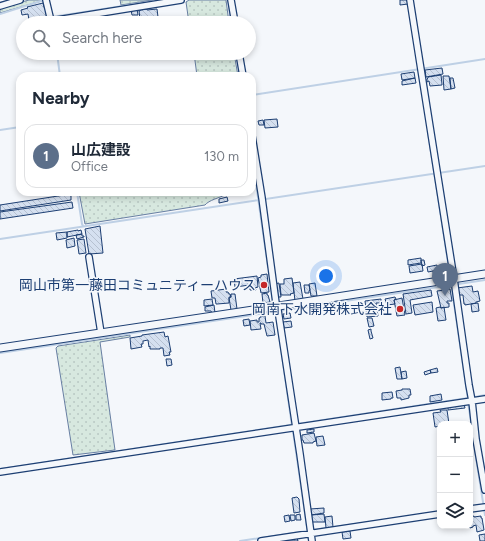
<!DOCTYPE html>
<html lang="en">
<head>
<meta charset="utf-8">
<style>
	body { margin:0; font-family:Figtree,"Noto Sans JP",sans-serif; background:#f6f6f7; color:#1f2937 }
	.controls { position:absolute; right:12px; bottom:12px; display:grid; overflow:hidden; border-radius:8px; box-shadow:0 2px 6px #0003 }
	.controls button { width:36px; height:36px; display:grid; place-items:center; padding:0; border:0; border-bottom:1px solid #e0e1e3; background:#fff; color:#1f2937; font:20px sans-serif }
	.you { position:absolute; left:326px; top:276px; width:14px; height:14px; margin:-10px; border:3px solid #fff; border-radius:50%; background:#1a73e8; box-shadow:0 0 0 6px #1a73e833 }
	.badge { display:grid; place-items:center; width:26px; height:26px; border-radius:50%; background:#7c3aed; color:#fff; font-size:13px; font-weight:700 }
	.pin { position:absolute; translate:-50% -33px; filter:drop-shadow(0 1px 2px #0008) }
	.pin::after { content:''; position:absolute; top:21px; width:14px; height:12px; background:inherit; clip-path:polygon(0 0,100% 0,50% 100%) }
	.list { margin:0; padding:0; list-style:none }
	h2 { display:flex; justify-content:space-between; align-items:center; height:52px; margin:0; padding:0 16px; font-size:17px }
	h2 small { font-size:13px; font-weight:400; color:#747a83 }
	.list li { display:grid; grid-template-columns:26px 1fr auto; gap:12px; align-items:center; box-sizing:border-box; height:64px; margin:0 8px 8px; padding:0 8px; border:1px solid #e0e1e3; border-radius:12px }
	.list b { display:block; font-size:15px; white-space:nowrap }
	.list p { margin:0; font-size:13px; white-space:nowrap; color:#747a83 }
	.list em { font-size:13px; font-style:normal; color:#747a83 }
	.icon { flex:none; width:22px; height:22px; fill:none; stroke:currentColor; stroke-width:2; stroke-linecap:round; stroke-linejoin:round }
	.map { position:relative; flex:none; width:485px; height:541px; overflow:hidden }
	.search { position:absolute; background:#fff; box-shadow:0 2px 6px #0003; left:16px; top:16px; width:240px; height:44px; display:flex; align-items:center; gap:10px; box-sizing:border-box; padding:0 14px; border-radius:22px; color:#747a83; font-size:15px }
	.panel { position:absolute; background:#fff; box-shadow:0 2px 6px #0003; left:16px; top:72px; width:240px; height:124px; border-radius:12px }
	.map>svg:first-child { display:block }
	.grass { fill:url(#grass-dots); stroke:#687fa3 }
	.lines { fill:none; stroke-linecap:round; stroke-linejoin:round }
	.stream { stroke:#bed0e5; stroke-width:2 }
	.building { fill:url(#building-back-hatch); stroke:#1d3f73 }
	.minor-casing { stroke:#1d3f73; stroke-width:8 }
	.tertiary-casing { stroke:#1d3f73; stroke-width:9 }
	.minor { stroke:#f4f7fb; stroke-width:5.5 }
	.tertiary { stroke:#f4f7fb; stroke-width:7 }
	.poi-dot { fill:#c62828; stroke:#f4f7fb; stroke-width:1.5 }
	.labels { text-anchor:middle; stroke-width:3; stroke-linejoin:round; paint-order:stroke }
	.poi-label { font-size:14px; fill:#1d3f73; stroke:#f4f7fb; text-anchor:end }
</style>
</head>
<body>
<div class="map">
<svg width="485" height="541" viewBox="0 0 485 541">
	<defs>
		<pattern id="grass-dots" width="8" height="8" patternUnits="userSpaceOnUse"><rect width="8" height="8" fill="#d7e8df"/><path d="M2 2h.1M6 6h.1" fill="none" stroke="#b8c8c3" stroke-width="1.8" stroke-linecap="round"/></pattern>
		<pattern id="building-back-hatch" width="6" height="6" patternUnits="userSpaceOnUse"><rect width="6" height="6" fill="#d5e0f0"/><path d="M-1 5l2 2M0 0l6 6M5-1l2 2" fill="none" stroke="#b6c1d1"/></pattern>
	</defs>
	<rect width="100%" height="100%" fill="#f4f7fb"/>
	<path class="grass" d="M29 0H45L0 13V8Z
		M120 0H153L121 5Z
		M189 0H226L229 23H189L186 2Z
		M194 53H234L238 76H197Z
		M79 192H226L225 195C219 198 209 200 205 205L85 224Z
		M130 335V337L100 342 115 450 73 455 56 348 58 346Z"/>
	<g class="lines">
		<path class="stream" d="M228 0 231 23
			M0 14 44 0
			M52 16V17L155 1
			M57 53 60 76
			M236 53 240 76
			M252 95 485 59
			M0 130 20 127
			M428 132 450 275
			M252 156 268 267
			M77 192 82 224 83 226
			M0 239 485 166
			M451 283 468 399
			M276 313 292 426
			M0 353 485 280
			M475 397 485 395
			M468 403 473 433
			M293 431 309 541
			M475 451 485 515
			M0 469 468 398
			M312 530 377 521
			M240 541 307 531"/>
	</g>
	<path class="building" d="M400 0H407L408 4 400 5Z
		M43 3 44 7H45L48 23H42L41 18 29 20 28 14 22 15 21 10 28 8 27 7Z
		M137 9 138 15H132L131 10Z
		M147 9V10L157 9 158 17 140 19 139 11H140V10Z
		M442 68 443 74 426 77 425 70Z
		M414 72 415 78 402 80 401 74Z
		M441 75 442 84V85L430 86 429 81 427 82V79L428 78V77Z
		M443 76H449L451 89 444 90Z
		M415 78 416 83 402 85V81Z
		M450 78H453L455 88 451 89Z
		M277 119 278 127 265 128 264 120Z
		M263 120 264 125H259L258 121Z
		M252 178H254L255 186 252 187Z
		M71 194V200L0 211V205Z
		M227 197 228 201 219 203V199Z
		M72 202 73 208 0 219V212Z
		M100 226 103 253 89 254 85 229Z
		M78 230V231L81 230 82 234 67 237V232Z
		M67 232V238L57 240 56 233Z
		M82 234V236H84V237L77 239 76 235Z
		M74 238 75 246 67 248 66 240Z
		M84 239 86 253 79 254 77 240Z
		M421 258V263L408 265V260Z
		M421 260H424L425 265 422 266Z
		M422 264 423 271 410 273 409 266Z
		M437 265 438 270 428 272 427 267Z
		M447 265 448 276 440 277 438 267Z
		M438 270 439 276 434 277 433 271Z
		M267 274 269 292 261 293 258 278 261 277V275Z
		M257 276 258 287 255 288 256 290H250V285L235 287 234 279Z
		M292 278 294 293 290 294 291 295H281L280 284H284V279Z
		M300 282 303 299 295 301 293 283Z
		M279 283 281 297H277L274 284Z
		M315 283 317 296H311L309 284Z
		M304 285H309L310 290 309 291V293H305Z
		M472 286 473 292 478 291 480 301 476 302V303L465 305V304H464L463 295H459L457 288Z
		M226 289V292H228L229 294H230L231 297H229V303L217 304H216L215 298H212L211 291Z
		M445 289H450L452 301H447V303H449V307L441 308 437 291 445 290Z
		M431 290 432 296 410 300 412 313 406 314 403 294Z
		M267 293V295H268L270 302 263 303 262 294Z
		M231 294H235L237 309 231 310 229 298 231 297Z
		M395 297 396 299 394 300 395 304 387 305 385 299Z
		M402 298 405 315 397 316 394 300Z
		M212 299 213 305 204 306V300Z
		M381 299V303H376L378 316 367 317 365 301Z
		M432 302 433 312 415 315 413 305Z
		M478 303 479 311 472 312 471 304Z
		M214 305 215 313H212L211 311H205V307Z
		M440 307 441 308 444 307 446 320 438 321 436 308Z
		M290 313 291 318 284 319 283 314Z
		M265 316 266 323 273 322 275 335 267 336 264 324H261V323H260L261 329 251 330 250 321 257 320V322H259V318H260V317Z
		M367 318H372L374 326 369 327Z
		M249 319 250 325 244 326 243 320Z
		M291 321 292 327 284 328 283 322Z
		M371 329V331L373 338 370 339 368 330Z
		M164 332 165 337 168 336 171 352H169L170 355 164 356 163 348H160V349H150V346L149 347 148 340 143 341V344H141L142 347 131 349 130 338 142 336V335Z
		M166 359H171L172 365 167 366Z
		M400 367 402 379H397L395 368Z
		M437 368 438 372 431 373 430 370Z
		M430 370 431 373 425 375 424 372Z
		M406 371 407 378 402 379 401 372Z
		M402 389H410L411 395H409V398L401 400V398H397L396 391 402 390Z
		M392 392 393 398H391V399L382 400V393Z
		M441 394 442 400 430 402V396Z
		M464 404 465 408 448 410V406Z
		M440 410H447L449 424H440V426L435 427 433 413 441 412Z
		M314 429V432L307 433V430Z
		M314 433 316 441 313 442V443H304L303 440H302V435Z
		M323 436 325 445 317 446 316 437Z
		M297 497 299 499 300 512 294 513 292 498Z
		M324 508V513L311 515 310 509Z
		M300 514 301 520H296V515Z
		M324 514 325 522H312L311 515Z
		M289 515 290 521 285 522 284 516Z
		M290 515H295V520L291 521Z
		M332 516 333 527 326 528 325 517Z
		M474 516V517L481 516V518H482L484 530 477 532 476 525 473 526V527L470 528 469 526 465 527 464 526H470V517Z
		M350 531 351 538 343 539 342 532Z
		M485 534V541H480L479 535Z
		M297 538 298 541H280V540Z"/>
	<g class="lines">
		<g class="minor-casing">
			<path id="minor" d="M46 0 51 21 181 0
				M231 0 235 23
				M410 0 454 279 469 385 472 401 476 439 485 490
				M0 6 20 0
				M239 53 243 76
				M252 136 262 198 276 303 278 310 300 454 312 541
				M89 257 101 333
				M0 472 485 399
				M470 509 485 507
				M261 541 440 514"/>
		</g>
		<g class="tertiary-casing">
			<path id="tertiary" d="M0 348 266 308 485 274"/>
		</g>
		<use href="#minor" class="minor"/>
		<use href="#tertiary" class="tertiary"/>
	</g>
	<g class="poi-dot">
		<circle cx="264" cy="285" r="4"/>
		<circle cx="400" cy="309" r="4"/>
	</g>
	<g class="labels">
		<g class="poi-label">
			<text x="256" y="290">岡山市第一藤田コミュニティーハウス</text>
			<text x="392" y="314">岡南下水開発株式会社</text>
		</g>
	</g>
</svg>
<div class="controls">
<button>+</button>
<button>−</button>
<button><svg class="icon" aria-label="layers" viewBox="0 0 24 24"><path d="M12 4l9 5-9 5-9-5zM3 14l9 5 9-5"/></svg></button>
</div>
<div class="you"></div>
<div class="pin badge" style="left:445px;top:296px;background:#5c6f8a">1</div>
<div class="search"><svg class="icon" aria-label="search" viewBox="0 0 24 24"><circle cx="10" cy="10" r="6"/><path d="M15 15l6 6"/></svg>Search here</div>
<section class="panel">
<h2>Nearby<small></small></h2>
<ul class="list">
<li><span class="badge" style="background:#5c6f8a">1</span><div><b>山広建設</b><p>Office</p></div><em>130 m</em></li>
</ul>
</section>
</div>
</body>
</html>
